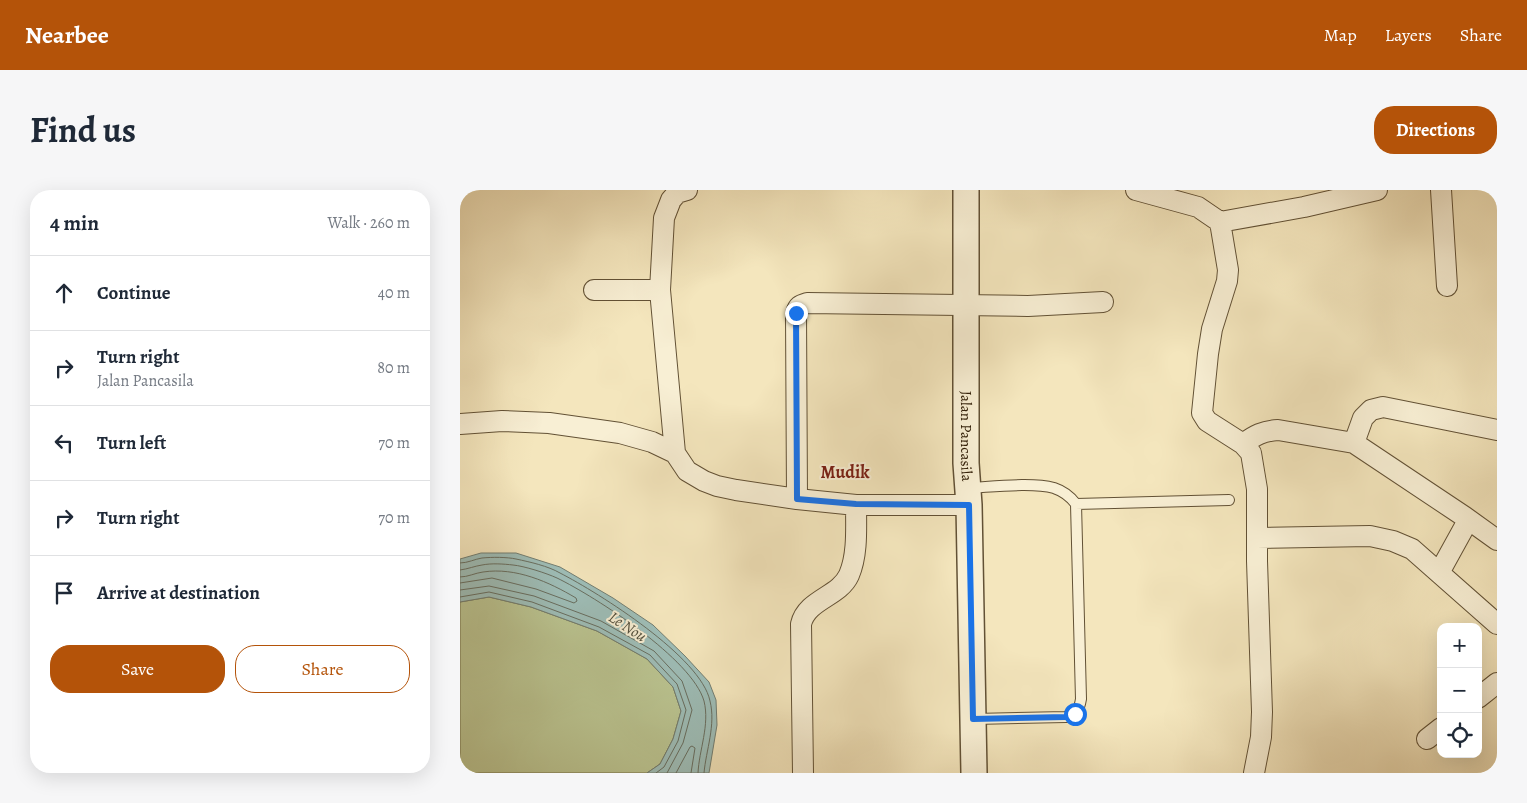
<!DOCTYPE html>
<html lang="en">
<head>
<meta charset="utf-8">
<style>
	body { margin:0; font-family:Alegreya,serif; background:#f6f6f7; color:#1f2937 }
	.controls { position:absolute; right:15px; bottom:15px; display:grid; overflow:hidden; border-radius:10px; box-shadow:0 5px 20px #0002 }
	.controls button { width:45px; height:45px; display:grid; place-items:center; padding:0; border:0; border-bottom:1px solid #e0e1e3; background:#fff; color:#1f2937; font:25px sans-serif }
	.stop { position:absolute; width:15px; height:15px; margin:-11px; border:4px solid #1a73e8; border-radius:50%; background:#fff }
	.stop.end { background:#1a73e8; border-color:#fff; box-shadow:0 1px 5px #0008 }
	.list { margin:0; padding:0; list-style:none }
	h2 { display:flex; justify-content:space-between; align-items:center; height:65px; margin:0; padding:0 20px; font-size:21px }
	h2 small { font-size:16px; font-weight:400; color:#747a83 }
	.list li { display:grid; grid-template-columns:32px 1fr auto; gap:15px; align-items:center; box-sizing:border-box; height:75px; padding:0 20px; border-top:1px solid #e0e1e3 }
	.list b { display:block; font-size:19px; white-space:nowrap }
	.list p { margin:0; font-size:16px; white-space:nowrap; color:#747a83 }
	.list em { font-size:16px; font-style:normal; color:#747a83 }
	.actions { display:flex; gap:10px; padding:15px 20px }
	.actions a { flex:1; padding:11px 0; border:1px solid #b45309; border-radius:20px; text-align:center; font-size:18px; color:#b45309 }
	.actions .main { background:#b45309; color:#fff }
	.icon { flex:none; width:28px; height:28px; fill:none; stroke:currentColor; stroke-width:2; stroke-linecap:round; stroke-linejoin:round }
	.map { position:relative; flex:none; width:1037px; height:583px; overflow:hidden; border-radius:20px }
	header { display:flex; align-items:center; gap:30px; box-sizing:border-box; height:70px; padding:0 25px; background:#b45309; color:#fff }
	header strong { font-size:24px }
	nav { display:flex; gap:28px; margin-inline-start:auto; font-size:18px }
	.intro { display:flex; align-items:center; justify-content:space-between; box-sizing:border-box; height:120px; padding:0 30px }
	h1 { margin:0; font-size:35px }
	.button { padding:12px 22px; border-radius:20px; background:#b45309; color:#fff; font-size:18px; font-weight:700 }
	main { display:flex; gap:30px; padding:0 30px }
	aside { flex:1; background:#fff; border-radius:20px; box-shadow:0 5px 20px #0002 }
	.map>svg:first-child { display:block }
	.green { fill:#bbc592; stroke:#76724d }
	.water { fill:#9ebeb8; stroke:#727e72 }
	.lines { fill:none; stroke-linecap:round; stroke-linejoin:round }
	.shore { stroke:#686e60; stroke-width:1 }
	.service-casing { stroke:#625135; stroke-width:12 }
	.minor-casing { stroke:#625135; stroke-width:22 }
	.tertiary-casing { stroke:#625135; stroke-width:28 }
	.service { stroke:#f8efd4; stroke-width:10 }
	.minor { stroke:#f8efd4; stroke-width:20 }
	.tertiary { stroke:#f8efd4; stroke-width:25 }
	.route { stroke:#1a73e8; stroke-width:6 }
	.labels { text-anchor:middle; stroke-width:4; stroke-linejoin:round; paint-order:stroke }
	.street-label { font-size:15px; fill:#311f08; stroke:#f8efd4 }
	.water-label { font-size:16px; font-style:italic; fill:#524f3d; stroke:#f8efd4 }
	.quarter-label { font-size:18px; font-weight:bold; fill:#7a1f14; stroke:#f8efd4 }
</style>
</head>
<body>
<header>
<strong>Nearbee</strong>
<nav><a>Map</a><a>Layers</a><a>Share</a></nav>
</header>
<div class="intro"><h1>Find us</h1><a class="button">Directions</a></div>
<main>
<aside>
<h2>4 min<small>Walk · 260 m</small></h2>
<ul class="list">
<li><svg class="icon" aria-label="ahead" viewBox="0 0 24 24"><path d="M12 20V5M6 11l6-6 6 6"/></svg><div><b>Continue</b></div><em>40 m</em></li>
<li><svg class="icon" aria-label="right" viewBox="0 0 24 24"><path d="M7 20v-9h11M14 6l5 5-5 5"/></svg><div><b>Turn right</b><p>Jalan Pancasila</p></div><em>80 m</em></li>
<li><svg class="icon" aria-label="left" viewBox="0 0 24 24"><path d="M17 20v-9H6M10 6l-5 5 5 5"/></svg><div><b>Turn left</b></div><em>70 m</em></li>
<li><svg class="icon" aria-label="right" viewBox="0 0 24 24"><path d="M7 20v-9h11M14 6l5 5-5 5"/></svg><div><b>Turn right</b></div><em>70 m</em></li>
<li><svg class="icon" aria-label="arrive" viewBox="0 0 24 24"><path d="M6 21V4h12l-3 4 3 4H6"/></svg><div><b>Arrive at destination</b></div></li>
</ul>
<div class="actions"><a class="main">Save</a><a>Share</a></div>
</aside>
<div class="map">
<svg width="1037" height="583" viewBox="0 0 1037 583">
	<rect width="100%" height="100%" fill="#f4e6bd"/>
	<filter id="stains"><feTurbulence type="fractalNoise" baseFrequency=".004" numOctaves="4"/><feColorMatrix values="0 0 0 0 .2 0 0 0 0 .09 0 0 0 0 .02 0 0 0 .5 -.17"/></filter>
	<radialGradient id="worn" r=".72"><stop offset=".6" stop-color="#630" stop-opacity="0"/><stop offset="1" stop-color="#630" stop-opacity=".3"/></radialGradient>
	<path class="green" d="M29 407 71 417 137 441 187 469 213 497 221 521 213 549 200 574 187 583H0V412Z"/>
	<path class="water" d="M21 363H56L100 377 153 408 193 435 225 466 249 492 256 510 257 535 249 583H187L200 574 213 549 221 521 213 497 187 469 137 441 71 417 29 407 0 412V369Z"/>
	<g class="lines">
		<path class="shore" d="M0 373C8 373 15 369 22 368 32 367 47 367 56 369 70 372 88 376 100 383 139 403 241 467 250 511 256 535 246 560 244 583
			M0 380C8 379 15 376 22 375 32 373 44 374 53 375 64 376 86 383 97 388 136 407 232 469 244 511 250 535 239 560 238 583
			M0 387C8 387 15 383 23 382 56 377 89 392 116 408L117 411 114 413 76 399 32 388 0 393
			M0 400 29 396 74 406 141 431 194 461 222 491 232 520 223 553 207 583
			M0 407 29 402 72 412 139 437 190 465 217 494 226 520 218 551 204 577 196 583
			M216 583 230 557 232 556 235 558 231 583"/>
		<g class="service-casing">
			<path id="service" d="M507 298C531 297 572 292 594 298 603 301 610 306 616 314L621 509C619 521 617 523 606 527L514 529
				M616 314 769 310"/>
		</g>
		<g class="minor-casing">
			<path id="minor" d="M676 0 738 17 760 32 844 17 917 0
				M981 0 987 96
				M760 32 768 80 767 91 752 139 748 164 742 223 747 231 783 254 791 263 797 299V371L802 522 801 547 794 583
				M134 100H200
				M0 234 42 231 89 233 160 243 192 252 215 263 227 281 244 291 257 296 276 300 337 309 396 315H509
				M894 253 1005 327 1006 334 979 383
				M783 254C795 245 803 241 818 240L894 253 903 228 911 220 923 217 1037 240
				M215 263 200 100 204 28 211 10 217 3 227 0
				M337 309 336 123C338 116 340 115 347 113L568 116 643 112
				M1005 327 1037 350
				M797 348 910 346 933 351 952 359 1037 434
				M1018 508 1037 493
				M967 549 981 538
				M343 583 341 434C347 409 379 407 389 385 398 364 396 337 396 315"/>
		</g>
		<g class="tertiary-casing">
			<g id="tertiary">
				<path id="s1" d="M506 0V273L509 315 514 583"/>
			</g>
		</g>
		<use href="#service" class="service"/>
		<use href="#minor" class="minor"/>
		<use href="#tertiary" class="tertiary"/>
	</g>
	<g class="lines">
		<path class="route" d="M336 123 337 309 396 314 509 315 513 529 606 527 615 524"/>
	</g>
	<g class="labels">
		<g class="street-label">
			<text dy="5" stroke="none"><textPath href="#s1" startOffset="246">Jalan Pancasila</textPath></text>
		</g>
		<g class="water-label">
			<text transform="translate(168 436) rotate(33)" y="6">Le Nou</text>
		</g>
		<g class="quarter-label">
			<text x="385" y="288">Mudik</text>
		</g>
	</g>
	<rect width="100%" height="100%" filter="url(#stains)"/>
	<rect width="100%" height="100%" fill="url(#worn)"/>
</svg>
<div class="controls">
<button>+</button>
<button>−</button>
<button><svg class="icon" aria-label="locate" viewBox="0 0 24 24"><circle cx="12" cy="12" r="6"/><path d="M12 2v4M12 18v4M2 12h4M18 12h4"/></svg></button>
</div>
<div class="stop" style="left:615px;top:524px"></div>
<div class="stop end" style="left:336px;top:123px"></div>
</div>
</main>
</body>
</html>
